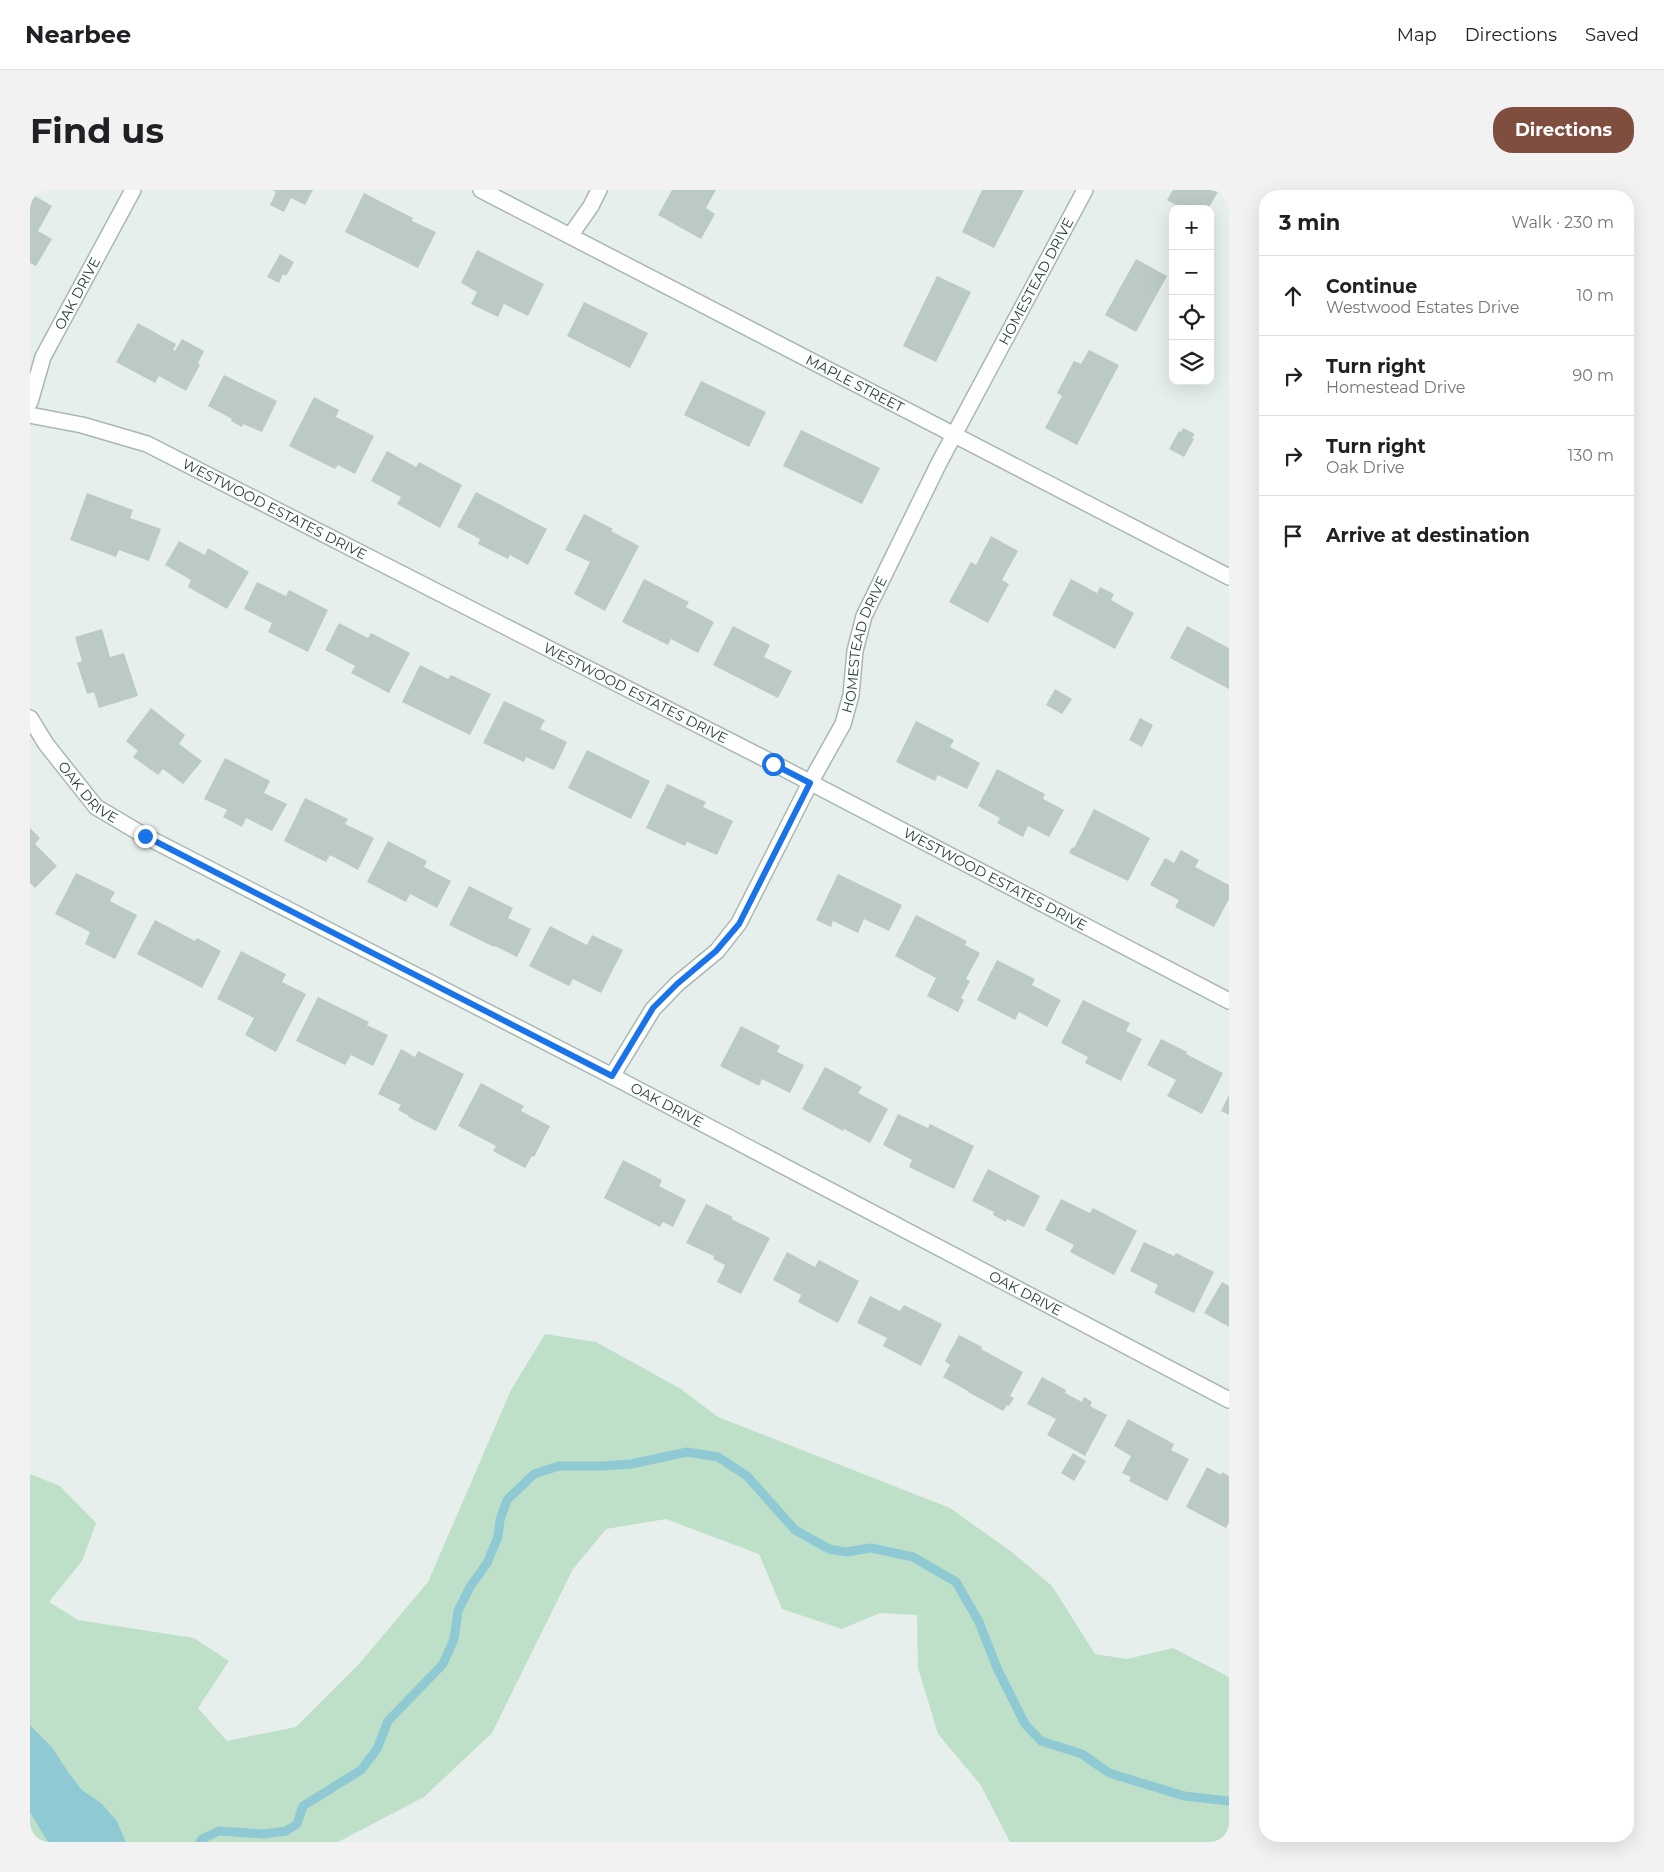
<!DOCTYPE html>
<html lang="en">
<head>
<meta charset="utf-8">
<style>
	body { margin:0; font-family:Montserrat,sans-serif; background:#f2f2f2; color:#202124 }
	.controls { position:absolute; right:15px; top:15px; display:grid; overflow:hidden; border-radius:10px; box-shadow:0 5px 20px #0002 }
	.controls button { width:45px; height:45px; display:grid; place-items:center; padding:0; border:0; border-bottom:1px solid #e0e0e0; background:#fff; color:#202124; font:25px sans-serif }
	.stop { position:absolute; width:15px; height:15px; margin:-11px; border:4px solid #1a73e8; border-radius:50%; background:#fff }
	.stop.end { background:#1a73e8; border-color:#fff; box-shadow:0 1px 5px #0008 }
	.list { margin:0; padding:0; list-style:none }
	h2 { display:flex; justify-content:space-between; align-items:center; height:65px; margin:0; padding:0 20px; font-size:21px }
	h2 small { font-size:16px; font-weight:400; color:#757577 }
	.list li { display:grid; grid-template-columns:32px 1fr auto; gap:15px; align-items:center; box-sizing:border-box; height:80px; padding:0 20px; border-top:1px solid #e0e0e0 }
	.list b { display:block; font-size:19px; white-space:nowrap }
	.list p { margin:0; font-size:16px; white-space:nowrap; color:#757577 }
	.list em { font-size:16px; font-style:normal; color:#757577 }
	.icon { flex:none; width:28px; height:28px; fill:none; stroke:currentColor; stroke-width:2; stroke-linecap:round; stroke-linejoin:round }
	.map { position:relative; flex:none; width:1199px; height:1652px; overflow:hidden; border-radius:20px }
	header { display:flex; align-items:center; gap:30px; box-sizing:border-box; height:70px; padding:0 25px; background:#fff; border-bottom:1px solid #e0e0e0 }
	header strong { font-size:24px }
	nav { display:flex; gap:28px; margin-inline-start:auto; font-size:18px }
	.intro { display:flex; align-items:center; justify-content:space-between; box-sizing:border-box; height:120px; padding:0 30px }
	h1 { margin:0; font-size:35px }
	.button { padding:12px 22px; border-radius:20px; background:#7f4e3f; color:#fff; font-size:18px; font-weight:700 }
	main { display:flex; gap:30px; padding:0 30px }
	aside { flex:1; background:#fff; border-radius:20px; box-shadow:0 5px 20px #0002 }
	.map>svg:first-child { display:block }
	.green { fill:#bfe0c8 }
	.water { fill:#8ec9d4 }
	.lines { fill:none; stroke-linecap:round; stroke-linejoin:round }
	.stream { stroke:#8ec9d4; stroke-width:9 }
	.building { fill:#bbcac4 }
	.street-casing { stroke:#a8b8b2; stroke-width:18 }
	.street { stroke:#fff; stroke-width:15 }
	.route { stroke:#1a73e8; stroke-width:6 }
	.labels { text-anchor:middle; stroke-width:4; stroke-linejoin:round; paint-order:stroke }
	.street-label { font-size:14px; fill:#24423a; stroke:#f7fbf9 }
</style>
</head>
<body>
<header>
<strong>Nearbee</strong>
<nav><a>Map</a><a>Directions</a><a>Saved</a></nav>
</header>
<div class="intro"><h1>Find us</h1><a class="button">Directions</a></div>
<main>
<div class="map">
<svg width="1199" height="1652" viewBox="0 0 1199 1652">
	<rect width="100%" height="100%" fill="#e6efeb"/>
	<path class="green" d="M515 1144 566 1152 651 1199 688 1227 920 1318 983 1363 1022 1396 1065 1464 1097 1469 1143 1458 1199 1487V1652H980L950 1594 908 1544 888 1478 887 1425 850 1423 812 1439 752 1419 729 1364 636 1329 576 1339 543 1379 462 1543 394 1607 308 1652H96L87 1631 71 1614 52 1600 39 1583 22 1557 0 1535V1284L30 1296 66 1333 52 1371 19 1412 48 1430 164 1448 199 1471 168 1518 197 1551 266 1537 329 1474 398 1392 481 1200Z
		M0 1592 46 1652H0Z"/>
	<path class="water" d="M0 1535 22 1557 39 1583 52 1600 71 1613 87 1631 96 1652H18L0 1622Z"/>
	<g class="lines">
		<path class="stream" d="M170 1652 172 1649 189 1641 234 1644 256 1641 267 1634 273 1616 331 1580 347 1559 358 1531 413 1474 424 1449 428 1421 440 1397 457 1373 468 1347 470 1330 477 1310 504 1284 529 1276H572L601 1274 657 1262 688 1267 717 1286 765 1340 799 1359 816 1362 841 1358 883 1367 926 1392 949 1432 967 1478 995 1534 1011 1551 1052 1564 1079 1583 1154 1606 1199 1611"/>
	</g>
	<path class="building" d="M242 0H283L275 15 261 8 254 22 240 15 246 2Z
		M642 0H686L676 18 685 24 671 49 628 25Z
		M952 0H994L964 58 932 42Z
		M1143 0H1189L1178 19H1153L1137 10Z
		M0 3 22 16 8 41 22 49 6 76 0 73Z
		M334 3 383 28 382 31 406 42 388 78 315 42Z
		M447 60 514 94 498 126 474 114 468 127 441 114 447 102 431 93Z
		M250 64 264 72 256 86 253 84 249 93 237 87Z
		M1106 69 1137 86 1106 142 1075 125Z
		M907 86 941 102 906 172 873 156Z
		M554 112 618 143 600 178 537 146Z
		M108 133 146 154 143 160 145 161 152 149 174 161 168 173 170 175 156 201 129 186 125 193 86 172Z
		M1059 160 1089 175 1047 255 1015 238 1032 206 1027 203 1044 171 1051 174Z
		M194 185 247 211 232 242 213 234 212 237 201 231 202 229 178 216Z
		M671 191 736 222 719 257 654 225Z
		M284 207 309 220 306 227 344 246 325 284 308 275 305 279 259 256Z
		M1153 238 1165 244 1162 248 1164 249 1154 267 1139 259 1149 241 1151 242Z
		M771 240 850 278 832 314 753 276Z
		M357 261 386 277 389 272 432 295 410 338 367 314 371 307 341 291Z
		M446 302 517 339 498 375 480 365 478 369 448 354 450 349 427 337Z
		M57 303 103 320 100 328 131 339 119 371 89 360 86 367 40 350Z
		M554 324 583 339 581 341 609 356 575 421 544 404 560 372 535 360Z
		M961 346 988 361 972 390 979 394 958 433 919 412 941 372 946 375Z
		M149 351 175 365 178 358 219 382 197 419 158 397 161 390 135 375Z
		M614 389 659 412 656 417 684 432 668 463 641 449 638 455 592 432Z
		M1041 389 1067 403 1070 397 1084 404 1081 410 1104 423 1085 459 1022 425Z
		M227 392 256 406 259 400 298 420 278 462 238 442 242 433 214 419Z
		M309 433 338 448 341 443 380 463 359 503 321 483 325 476 295 460Z
		M703 436 740 455 734 467 762 481 748 508 683 475Z
		M1157 436 1199 458V499L1140 468Z
		M72 439 80 467 94 463 108 506 69 518 64 502 57 504 47 473 52 471 45 447Z
		M390 475 418 489 421 485 461 504 440 545 372 512Z
		M1025 499 1042 509 1032 524 1016 515Z
		M474 511 515 530 510 539 537 552 524 580 496 567 494 572 453 553Z
		M121 518 155 545 149 554 172 571 153 594 133 579 128 585 103 567 108 561 96 551Z
		M1110 528 1123 535 1112 557 1099 550Z
		M886 531 924 550 920 557 950 573 937 599 908 585 905 591 866 572Z
		M557 560 620 591 601 629 538 598Z
		M195 568 240 591 234 603 257 614 242 641 216 628 212 637 193 627 197 620 174 609Z
		M967 579 1015 604 1013 609 1034 620 1019 647 998 636 993 647 967 633 970 628 948 616Z
		M637 594 676 612 673 617 703 631 687 665 657 652 655 656 616 638Z
		M275 608 318 629 315 634 344 648 328 680 300 665 296 672 254 651Z
		M1064 619 1120 648 1098 691 1039 663 1042 657 1044 658Z
		M0 638 10 648 5 654 27 676 5 698 0 693Z
		M358 651 397 671 394 677 421 691 407 718 380 704 376 712 337 692Z
		M1151 660 1169 670 1165 677 1199 695V709L1184 737 1145 717 1149 710 1120 695 1135 668 1144 673Z
		M46 683 85 702 80 711 107 725 85 769 55 754 60 742 25 724Z
		M808 684 872 715 859 741 834 729 828 743 803 731 801 737 786 730Z
		M439 696 483 718 478 728 501 739 487 767 465 756 464 757 419 735Z
		M886 725 937 751 935 755 950 763 936 789 940 791 931 808 934 810 928 822 897 806 906 788 865 766Z
		M125 730 165 751 167 748 191 761 172 798 107 764Z
		M520 736 557 755 562 745 593 760 571 803 543 789 539 796 499 776Z
		M211 761 256 784 252 792 276 804 246 862 215 845 224 828 187 809Z
		M967 770 1005 789 1002 795 1031 810 1017 837 989 822 985 830 947 810Z
		M288 807 339 832 337 835 358 845 343 876 321 865 315 875 266 851Z
		M1053 810 1100 833 1096 841 1112 849 1091 891 1055 873 1058 867 1031 853Z
		M711 836 750 856 747 862 774 875 760 903 732 889 729 896 690 876Z
		M1131 849 1157 862 1156 864 1193 883 1172 924 1137 906 1146 890 1117 875Z
		M371 859 385 867 388 861 434 884 406 941 378 927 379 926 368 920 371 915 348 904Z
		M795 877 832 897 828 903 858 919 840 953 814 939 813 941 772 919Z
		M451 893 494 916 491 921 520 936 504 967 502 966 495 978 463 961 466 956 428 936Z
		M1199 905V925L1191 921Z
		M868 924 898 938 900 934 944 956 924 999 879 977 882 970 853 955Z
		M593 970 632 990 629 996 656 1010 643 1037 633 1032 630 1037 574 1008Z
		M958 979 1010 1006 994 1037 977 1029 976 1032 963 1025 964 1022 942 1011Z
		M1031 1009 1060 1023 1063 1018 1107 1041 1084 1085 1040 1062 1044 1055 1015 1040Z
		M676 1014 703 1027 701 1029 740 1048 711 1104 687 1092 695 1075 683 1069 684 1066 656 1053Z
		M1114 1052 1144 1066 1146 1063 1184 1082 1164 1123 1124 1103 1128 1095 1100 1081Z
		M757 1062 785 1077 789 1070 829 1091 808 1133 768 1112 771 1105 743 1090Z
		M1192 1092 1199 1096V1137L1174 1123Z
		M840 1106 870 1121 874 1115 912 1134 891 1176 853 1156 857 1148 827 1133Z
		M929 1145 952 1157 951 1159 993 1182 980 1206 984 1208 979 1216 977 1215 973 1221 938 1202V1201L913 1187 920 1175 915 1171Z
		M1012 1187 1036 1200 1035 1203 1052 1212 1054 1207 1062 1212 1060 1216 1077 1225 1055 1266 1017 1245 1026 1229 997 1214Z
		M1098 1229 1144 1254 1141 1260 1159 1269 1137 1311 1099 1291 1101 1287 1092 1283 1101 1266 1084 1256Z
		M1043 1263 1056 1271 1044 1291 1031 1283Z
		M1177 1277 1191 1285 1192 1282 1199 1286V1332L1196 1338 1156 1317Z"/>
	<g class="lines">
		<g class="street-casing">
			<g id="street">
				<path id="s1" d="M451 0 1199 387"/>
				<path d="M540 46 561 16 569 0"/>
				<path id="s2" d="M0 212 13 167 103 0"/>
				<path id="s3" d="M0 225 52 235 117 254 743 573 1199 811"/>
				<path id="s4" d="M0 528 16 554 66 617 115 646 582 886 1199 1210"/>
				<path id="s5" d="M582 886 623 819 647 794 687 761 709 733 780 593 813 534 821 505 825 461 834 426 909 273 1055 0"/>
			</g>
		</g>
		<use href="#street" class="street"/>
	</g>
	<g class="lines">
		<path class="route" d="M115 646 582 886 623 818 647 794 686 761 709 734 780 593 743 574"/>
	</g>
	<g class="labels">
		<g class="street-label">
			<text dy="5" stroke="none"><textPath href="#s5" startOffset="912">HOMESTEAD DRIVE</textPath></text>
			<text dy="5" stroke="none"><textPath href="#s2" startOffset="119">OAK DRIVE</textPath></text>
			<text dy="5" stroke="none"><textPath href="#s1" startOffset="421">MAPLE STREET</textPath></text>
			<text dy="5" stroke="none"><textPath href="#s3" startOffset="264">WESTWOOD ESTATES DRIVE</textPath></text>
			<text dy="5" stroke="none"><textPath href="#s5" startOffset="508">HOMESTEAD DRIVE</textPath></text>
			<text dy="5" stroke="none"><textPath href="#s3" startOffset="669">WESTWOOD ESTATES DRIVE</textPath></text>
			<text dy="5" stroke="none"><textPath href="#s4" startOffset="95">OAK DRIVE</textPath></text>
			<text dy="5" stroke="none"><textPath href="#s3" startOffset="1074">WESTWOOD ESTATES DRIVE</textPath></text>
			<text dy="5" stroke="none"><textPath href="#s4" startOffset="755">OAK DRIVE</textPath></text>
			<text dy="5" stroke="none"><textPath href="#s4" startOffset="1160">OAK DRIVE</textPath></text>
		</g>
	</g>
</svg>
<div class="controls">
<button>+</button>
<button>−</button>
<button><svg class="icon" aria-label="locate" viewBox="0 0 24 24"><circle cx="12" cy="12" r="6"/><path d="M12 2v4M12 18v4M2 12h4M18 12h4"/></svg></button>
<button><svg class="icon" aria-label="layers" viewBox="0 0 24 24"><path d="M12 4l9 5-9 5-9-5zM3 14l9 5 9-5"/></svg></button>
</div>
<div class="stop" style="left:743px;top:574px"></div>
<div class="stop end" style="left:115px;top:646px"></div>
</div>
<aside>
<h2>3 min<small>Walk · 230 m</small></h2>
<ul class="list">
<li><svg class="icon" aria-label="ahead" viewBox="0 0 24 24"><path d="M12 20V5M6 11l6-6 6 6"/></svg><div><b>Continue</b><p>Westwood Estates Drive</p></div><em>10 m</em></li>
<li><svg class="icon" aria-label="right" viewBox="0 0 24 24"><path d="M7 20v-9h11M14 6l5 5-5 5"/></svg><div><b>Turn right</b><p>Homestead Drive</p></div><em>90 m</em></li>
<li><svg class="icon" aria-label="right" viewBox="0 0 24 24"><path d="M7 20v-9h11M14 6l5 5-5 5"/></svg><div><b>Turn right</b><p>Oak Drive</p></div><em>130 m</em></li>
<li><svg class="icon" aria-label="arrive" viewBox="0 0 24 24"><path d="M6 21V4h12l-3 4 3 4H6"/></svg><div><b>Arrive at destination</b></div></li>
</ul>
</aside>
</main>
</body>
</html>
